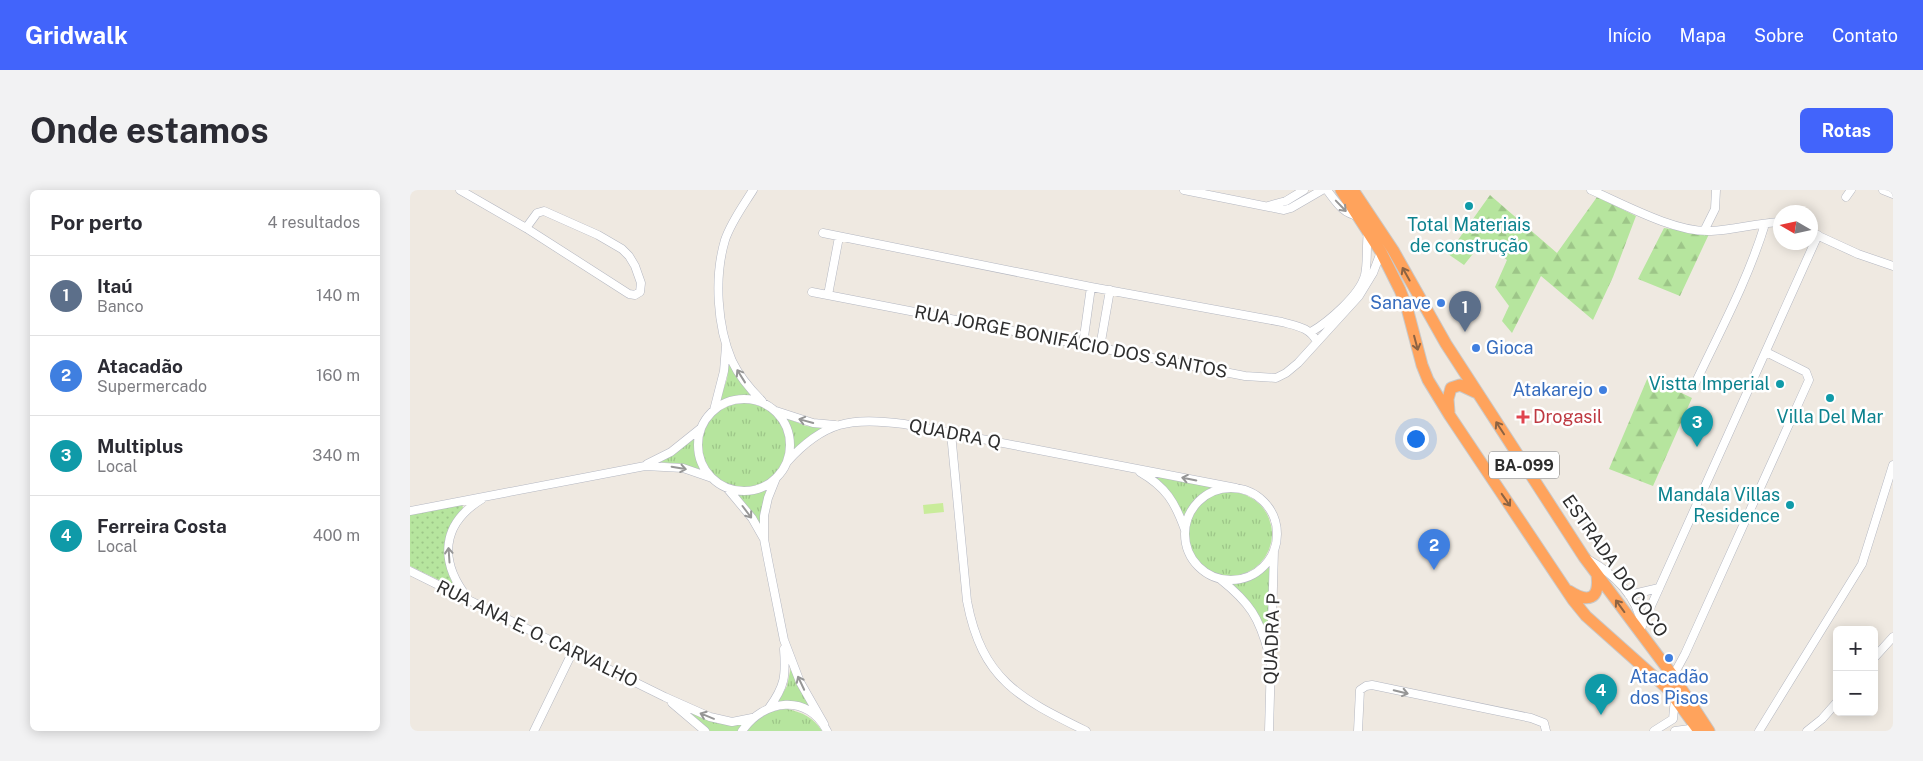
<!DOCTYPE html>
<html lang="pt">
<head>
<meta charset="utf-8">
<style>
	body { margin:0; font-family:"Public Sans",sans-serif; background:#f2f2f3; color:#2b2b33 }
	.controls { position:absolute; right:15px; bottom:15px; display:grid; overflow:hidden; border-radius:8px; box-shadow:0 2px 12px #0003 }
	.controls button { width:45px; height:45px; display:grid; place-items:center; padding:0; border:0; border-bottom:1px solid #e1e1e2; background:#fff; color:#2b2b33; font:25px sans-serif }
	.compass { position:absolute; left:1363px; top:15px; width:45px; height:45px; border-radius:50%; background:#fff; box-shadow:0 2px 12px #0003; rotate:279deg }
	.you { position:absolute; left:1005px; top:248px; width:18px; height:18px; margin:-12px; border:4px solid #fff; border-radius:50%; background:#1a73e8; box-shadow:0 0 0 8px #1a73e833 }
	.badge { display:grid; place-items:center; width:32px; height:32px; border-radius:50%; background:#4264fb; color:#fff; font-size:16px; font-weight:700 }
	.pin { position:absolute; translate:-50% -41px; filter:drop-shadow(0 1px 2px #0008) }
	.pin::after { content:''; position:absolute; top:26px; width:18px; height:15px; background:inherit; clip-path:polygon(0 0,100% 0,50% 100%) }
	.list { margin:0; padding:0; list-style:none }
	h2 { display:flex; justify-content:space-between; align-items:center; height:65px; margin:0; padding:0 20px; font-size:21px }
	h2 small { font-size:16px; font-weight:400; color:#7c7c81 }
	.list li { display:grid; grid-template-columns:32px 1fr auto; gap:15px; align-items:center; box-sizing:border-box; height:80px; padding:0 20px; border-top:1px solid #e1e1e2 }
	.list b { display:block; font-size:19px; white-space:nowrap }
	.list p { margin:0; font-size:16px; white-space:nowrap; color:#7c7c81 }
	.list em { font-size:16px; font-style:normal; color:#7c7c81 }
	.map { position:relative; flex:none; width:1483px; height:541px; overflow:hidden; border-radius:8px }
	header { display:flex; align-items:center; gap:30px; box-sizing:border-box; height:70px; padding:0 25px; background:#4264fb; color:#fff }
	header strong { font-size:24px }
	nav { display:flex; gap:28px; margin-inline-start:auto; font-size:18px }
	.intro { display:flex; align-items:center; justify-content:space-between; box-sizing:border-box; height:120px; padding:0 30px }
	h1 { margin:0; font-size:35px }
	.button { padding:12px 22px; border-radius:8px; background:#4264fb; color:#fff; font-size:18px; font-weight:700 }
	main { display:flex; gap:30px; padding:0 30px }
	aside { flex:1; background:#fff; border-radius:8px; box-shadow:0 2px 12px #0003 }
	.map>svg:first-child { display:block }
	.grass { fill:url(#grass-tufts) }
	.forest { fill:url(#forest-firs) }
	.park { fill:url(#park-dots) }
	.pitch { fill:#c9ec9a }
	.lines { fill:none; stroke-linecap:round; stroke-linejoin:round }
	.minor-casing { stroke:#b4b7c1; stroke-width:9 }
	.highway-casing { stroke:#c9c9c9; stroke-width:13 }
	.minor { stroke:#fff; stroke-width:8 }
	.highway { stroke:#ffa35c; stroke-width:11 }
	.oneway { stroke:#969696 }
	.oneway2 { stroke:#8c6343 }
	.culture-dot { fill:#0f9aa8; stroke:#fff; stroke-width:2 }
	.shop-dot { fill:#3f7fe0; stroke:#fff; stroke-width:2 }
	.health-dot { fill:#e0444e; stroke:#fff; stroke-width:2 }
	.labels { text-anchor:middle; stroke-width:5; stroke-linejoin:round; paint-order:stroke }
	.shield { fill:#fff; stroke:#6d6d6d; stroke-width:1 }
	.shield-label { font-size:16px; font-weight:bold; fill:#2e2e2e }
	.culture-label { font-size:18px; fill:#0d838f; stroke:#fff }
	.shop-label { font-size:18px; fill:#366cbe; stroke:#fff; text-anchor:end }
	.street-label { font-size:18px; fill:#2e2e2e; stroke:#fff }
	.health-label { font-size:18px; fill:#be3a42; stroke:#fff; text-anchor:start }
</style>
</head>
<body>
<header>
<strong>Gridwalk</strong>
<nav><a>Início</a><a>Mapa</a><a>Sobre</a><a>Contato</a></nav>
</header>
<div class="intro"><h1>Onde estamos</h1><a class="button">Rotas</a></div>
<main>
<aside>
<h2>Por perto<small>4 resultados</small></h2>
<ul class="list">
<li><span class="badge" style="background:#5c6f8a">1</span><div><b>Itaú</b><p>Banco</p></div><em>140 m</em></li>
<li><span class="badge" style="background:#3f7fe0">2</span><div><b>Atacadão</b><p>Supermercado</p></div><em>160 m</em></li>
<li><span class="badge" style="background:#0f9aa8">3</span><div><b>Multiplus</b><p>Local</p></div><em>340 m</em></li>
<li><span class="badge" style="background:#0f9aa8">4</span><div><b>Ferreira Costa</b><p>Local</p></div><em>400 m</em></li>
</ul>
</aside>
<div class="map">
<svg width="1483" height="541" viewBox="0 0 1483 541">
	<defs>
		<pattern id="grass-tufts" width="24" height="20" patternUnits="userSpaceOnUse" patternTransform="scale(1.25)"><rect width="24" height="20" fill="#b6e59e"/><path d="M3 7l-1-3M5 7V3M7 7l1-3M15 17l-1-3M17 17v-4M19 17l1-3" fill="none" stroke="#9dc588"/></pattern>
		<pattern id="forest-firs" width="22" height="20" patternUnits="userSpaceOnUse" patternTransform="scale(1.25)"><rect width="22" height="20" fill="#b6e59e"/><path d="M5 1l3.5 6h-7zM16 11l3.5 6h-7z" fill="#9dc588"/></pattern>
		<pattern id="park-dots" width="8" height="8" patternUnits="userSpaceOnUse" patternTransform="scale(1.25)"><rect width="8" height="8" fill="#b6e59e"/><path d="M2 2h.1M6 6h.1" fill="none" stroke="#9dc588" stroke-width="1.8" stroke-linecap="round"/></pattern>
	</defs>
	<rect width="100%" height="100%" fill="#efe9e1"/>
	<path class="grass" d="M319 171 342 206H323L309 212 317 189Z
		M292 255a42 42 0 1 1 84 0a42 42 0 1 1-84 0Z
		M376 228 396 236 416 238 383 261 382 242Z
		M285 247 286 266 292 281 269 274 250 272 272 258Z
		M742 285 805 297C790 303 780 313 775 328L763 306Z
		M359 296 351 337 325 304 343 303Z
		M778 344a42 42 0 1 1 84 0a42 42 0 1 1-84 0Z
		M862 369 859 448C850 426 838 406 819 392 837 394 852 384 862 369Z
		M381 477 400 519 367 513 377 496Z
		M275 518 310 534H334L330 541H300Z
		M377 519C392 522 404 528 412 541H337C347 527 359 520 377 519Z"/>
	<path class="forest" d="M1080 5 1147 63 1187 7 1226 26 1203 87 1183 130 1131 86 1102 143 1092 131 1099 116 1085 97 1097 70 1074 50 1054 75 1038 64Z
		M1254 38 1299 44 1270 106 1228 89Z
		M1238 187 1282 208 1243 296 1199 279Z"/>
	<path class="park" d="M52 314 53 318C33 340 30 368 43 394V397L0 376V324Z"/>
	<path class="pitch" d="M533 313 534 322 514 324 513 315Z"/>
	<g class="lines">
		<g class="minor-casing">
			<path id="minor" d="M50 0 116 38 219 104 225 105 230 102 231 93 225 76 219 66 212 59 188 45 134 21 127 23 116 38
				M343 0C333 16 321 32 315 50 304 87 307 136 322 171 329 186 340 199 352 211
				M774 0 874 20 881 18 912 0
				M917 0C926 12 933 24 949 26
				M1181 0C1213 14 1266 43 1301 41 1324 40 1347 33 1370 32
				M1473 0 1483 4
				M1436 7 1441 0
				M858 16 876 11 894 0
				M1294 41 1305 19 1306 0
				M1400 42 1448 64 1483 76
				M413 43 681 97 872 132C886 136 900 137 907 152
				M402 102 835 186 866 188 876 183 888 173 949 106 963 83 971 62
				M418 105 429 47
				M901 142C918 132 950 105 955 85 958 71 956 56 958 41
				M673 154 681 97
				M690 157 700 100
				M1284 196C1309 143 1338 90 1355 34
				M288 255a46 46 0 1 1 92 0a46 46 0 1 1-92 0Z
				M304 220 314 181 316 156
				M366 221 403 233 425 235
				M541 243 557 411C572 490 609 508 676 541
				M377 272C414 231 441 227 494 234L826 298
				M237 274 261 262 291 238
				M730 282C756 297 765 312 775 340
				M366 288 358 308 354 326V349L358 370 374 450 390 492 414 534
				M317 298 342 328 354 349
				M775 344a46 46 0 1 1 92 0a46 46 0 1 1-92 0Z
				M0 321 235 276 273 278 302 288
				M1179 370C1204 384 1227 406 1232 436
				M0 381 255 507 300 527 322 532 342 528
				M810 389C840 413 849 427 859 464
				M1219 405 1249 398
				M57 407C29 371 31 334 72 309
				M1232 436 1408 45
				M1464 468 1483 447
				M1263 486 1275 464 1399 190 1396 182 1356 162
				M262 513 295 541
				M359 518C375 496 376 486 374 459
				M124 541 163 461
				M332 541C354 509 398 503 417 541
				M859 541 864 360
				M948 541 950 500 956 496 962 495 1121 528 1134 533 1136 541
				M1244 541 1263 529 1265 508
				M1265 541 1287 538
				M1349 541 1452 374 1483 275
				M1397 541 1412 529 1427 512"/>
		</g>
		<g class="highway-casing">
			<path id="highway" d="M931 0 971 62 990 100 997 118 1012 175 1018 190 1040 226 1163 410 1176 426 1259 500 1289 541
				M943 0 983 60 1036 154 1174 367 1263 486 1299 541
				M1039 222 1038 209 1041 198 1050 195 1065 202
				M1159 401C1178 413 1190 410 1187 385"/>
		</g>
		<use href="#minor" class="minor"/>
		<use href="#highway" class="highway"/>
	</g>
	<defs><path id="oneway-shaft" d="M-6 0H5M1.5-3L5.5 0L1.5 3" fill="none" stroke-width="1.6" stroke-linecap="round" stroke-linejoin="round" transform="scale(1.25)"/></defs>
	<g class="oneway">
		<use href="#oneway-shaft" transform="translate(931 16) rotate(46)"/>
		<use href="#oneway-shaft" transform="translate(331 186) rotate(-122)"/>
		<use href="#oneway-shaft" transform="translate(396 231) rotate(-165)"/>
		<use href="#oneway-shaft" transform="translate(269 278) rotate(10)"/>
		<use href="#oneway-shaft" transform="translate(779 289) rotate(-169)"/>
		<use href="#oneway-shaft" transform="translate(337 322) rotate(53)"/>
		<use href="#oneway-shaft" transform="translate(39 365) rotate(-94)"/>
		<use href="#oneway-shaft" transform="translate(391 493) rotate(-115)"/>
		<use href="#oneway-shaft" transform="translate(991 502) rotate(13)"/>
		<use href="#oneway-shaft" transform="translate(297 526) rotate(-158)"/>
	</g>
	<g class="oneway2">
		<use href="#oneway-shaft" transform="translate(996 84) rotate(-119)"/>
		<use href="#oneway-shaft" transform="translate(1006 153) rotate(75)"/>
		<use href="#oneway-shaft" transform="translate(1090 238) rotate(-123)"/>
		<use href="#oneway-shaft" transform="translate(1096 310) rotate(55)"/>
		<use href="#oneway-shaft" transform="translate(1210 416) rotate(-126)"/>
	</g>
	<g class="culture-dot">
		<circle cx="1059" cy="16" r="5"/>
		<circle cx="1370" cy="194" r="5"/>
		<circle cx="1420" cy="208" r="5"/>
		<circle cx="1380" cy="315" r="5"/>
	</g>
	<g class="shop-dot">
		<circle cx="1031" cy="113" r="5"/>
		<circle cx="1066" cy="158" r="5"/>
		<circle cx="1193" cy="200" r="5"/>
		<circle cx="1259" cy="468" r="5"/>
	</g>
	<path class="health-dot" d="M1110.5 219.5h5v5h5v5h-5v5h-5v-5h-5v-5h5z"/>
	<g class="labels">
		<rect class="shield" x="1079" y="261.5" width="70" height="27" rx="4"/>
		<g class="shield-label">
			<text x="1114" y="281">BA-099</text>
		</g>
		<g class="culture-label">
			<text x="1059" y="41">Total Materiais<tspan x="1059" dy="21">de construção</tspan></text>
			<text x="1360" y="200" text-anchor="end">Vistta Imperial</text>
			<text x="1420" y="233">Villa Del Mar</text>
			<text x="1370" y="311" text-anchor="end">Mandala Villas<tspan x="1370" dy="21">Residence</tspan></text>
		</g>
		<g class="shop-label">
			<text x="1021" y="119">Sanave</text>
			<text x="1076" y="164" text-anchor="start">Gioca</text>
			<text x="1183" y="206">Atakarejo</text>
			<text x="1259" y="493" text-anchor="middle">Atacadão<tspan x="1259" dy="21">dos Pisos</tspan></text>
		</g>
		<g class="street-label">
			<text transform="translate(661 152) rotate(11)" y="6">RUA JORGE BONIFÁCIO DOS SANTOS</text>
			<text transform="translate(545 244) rotate(11)" y="6">QUADRA Q</text>
			<text transform="translate(1205 376) rotate(55)" y="6">ESTRADA DO COCO</text>
			<text transform="translate(127 444) rotate(26)" y="6">RUA ANA E. O. CARVALHO</text>
			<text transform="translate(862 449) rotate(-88)" y="6">QUADRA P</text>
		</g>
		<g class="health-label">
			<text x="1123" y="233">Drogasil</text>
		</g>
	</g>
</svg>
<div class="controls">
<button>+</button>
<button>−</button>
</div>
<svg class="compass" viewBox="-18 -18 36 36"><path d="M0-13l5 13h-10z" fill="#e53935"/><path d="M0 13l5-13h-10z" fill="#7c7c81"/></svg>
<div class="you"></div>
<div class="pin badge" style="left:1055px;top:142px;background:#5c6f8a">1</div>
<div class="pin badge" style="left:1024px;top:380px;background:#3f7fe0">2</div>
<div class="pin badge" style="left:1287px;top:257px;background:#0f9aa8">3</div>
<div class="pin badge" style="left:1191px;top:525px;background:#0f9aa8">4</div>
</div>
</main>
</body>
</html>
